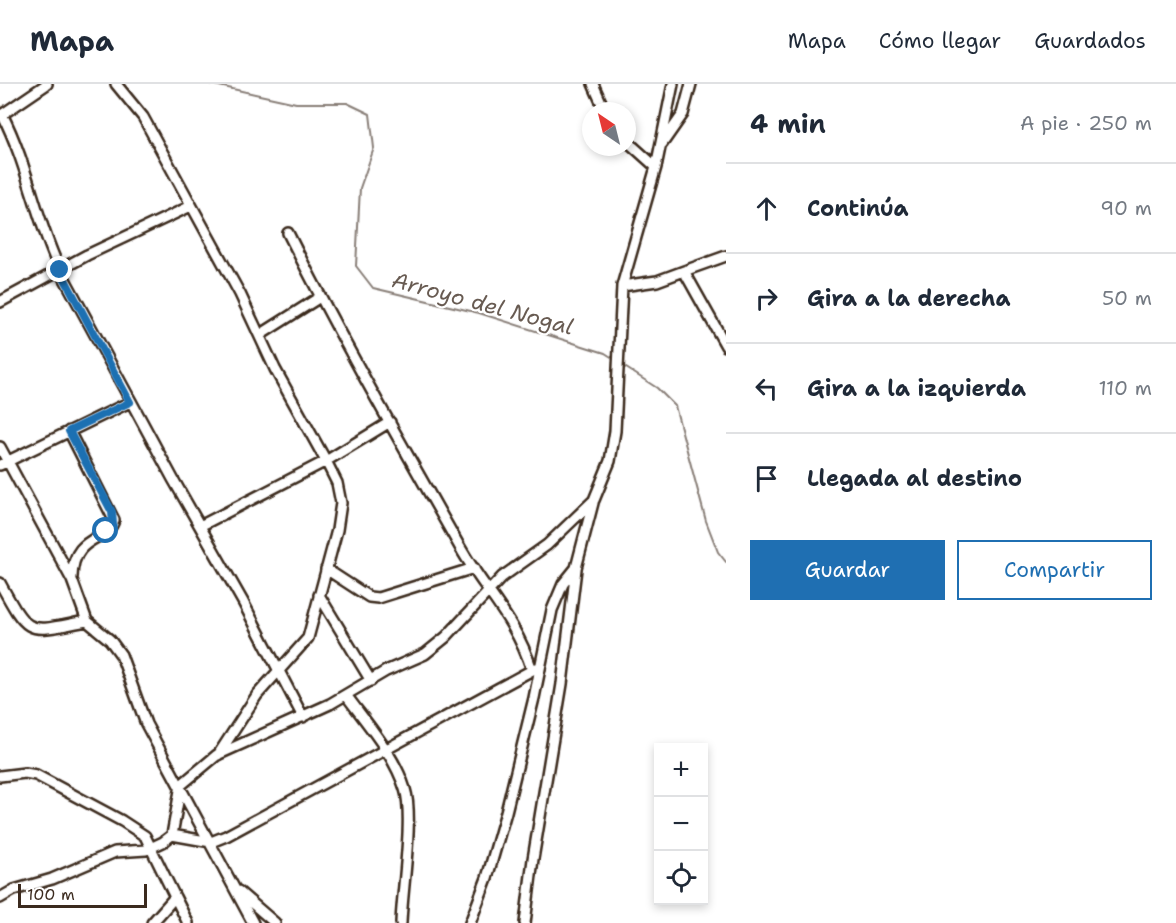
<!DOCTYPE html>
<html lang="es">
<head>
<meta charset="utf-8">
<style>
	body { margin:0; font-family:"Shantell Sans",sans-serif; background:#f2f2f3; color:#1f2937 }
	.controls { position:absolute; right:18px; bottom:18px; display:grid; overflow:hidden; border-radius:0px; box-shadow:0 3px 9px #0003 }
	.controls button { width:54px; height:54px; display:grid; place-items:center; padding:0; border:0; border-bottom:2px solid #e0e1e3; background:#fff; color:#1f2937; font:30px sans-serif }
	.compass { position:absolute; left:582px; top:18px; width:54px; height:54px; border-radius:50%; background:#fff; box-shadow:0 3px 9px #0003; rotate:325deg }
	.scale { position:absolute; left:18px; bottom:15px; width:129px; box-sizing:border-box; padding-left:6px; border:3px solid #3b2a1e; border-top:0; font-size:16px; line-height:21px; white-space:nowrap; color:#3b2a1e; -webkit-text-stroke:4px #fff; paint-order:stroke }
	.stop { position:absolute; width:18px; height:18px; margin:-14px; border:4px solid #1f6fb2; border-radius:50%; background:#fff }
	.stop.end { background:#1f6fb2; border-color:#fff; box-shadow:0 2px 6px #0008 }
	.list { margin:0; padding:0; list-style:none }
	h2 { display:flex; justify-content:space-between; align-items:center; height:78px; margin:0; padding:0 24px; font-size:26px }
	h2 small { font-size:20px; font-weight:400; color:#747a83 }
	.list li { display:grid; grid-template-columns:39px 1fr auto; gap:18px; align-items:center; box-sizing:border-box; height:90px; padding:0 24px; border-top:2px solid #e0e1e3 }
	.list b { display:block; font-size:22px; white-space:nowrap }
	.list em { font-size:20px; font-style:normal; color:#747a83 }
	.actions { display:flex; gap:12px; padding:18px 24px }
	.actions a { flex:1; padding:14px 0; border:2px solid #1f6fb2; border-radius:0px; text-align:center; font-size:21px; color:#1f6fb2 }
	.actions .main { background:#1f6fb2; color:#fff }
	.icon { flex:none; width:33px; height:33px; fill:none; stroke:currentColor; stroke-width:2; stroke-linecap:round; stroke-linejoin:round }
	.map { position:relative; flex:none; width:726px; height:839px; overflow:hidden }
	header { display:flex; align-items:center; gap:36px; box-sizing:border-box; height:84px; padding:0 30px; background:#fff; border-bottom:2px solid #e0e1e3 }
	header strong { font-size:28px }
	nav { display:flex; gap:33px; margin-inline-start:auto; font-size:21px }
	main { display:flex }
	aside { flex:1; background:#fff }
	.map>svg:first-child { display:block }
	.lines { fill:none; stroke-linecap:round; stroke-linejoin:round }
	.stream { stroke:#887e77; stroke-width:2 }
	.minor-casing { stroke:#3b2a1e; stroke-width:14 }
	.minor { stroke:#fff; stroke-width:9 }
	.route { stroke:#1f6fb2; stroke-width:8 }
	.labels { text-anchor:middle; stroke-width:4.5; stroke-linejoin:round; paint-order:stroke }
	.water-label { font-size:22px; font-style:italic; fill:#685b52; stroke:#fff }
</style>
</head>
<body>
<header>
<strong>Mapa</strong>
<nav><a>Mapa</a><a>Cómo llegar</a><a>Guardados</a></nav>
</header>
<main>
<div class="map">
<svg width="726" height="839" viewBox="0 0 726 839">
	<rect width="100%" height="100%" fill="#fff"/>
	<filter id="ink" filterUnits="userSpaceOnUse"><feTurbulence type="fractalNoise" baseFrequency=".0167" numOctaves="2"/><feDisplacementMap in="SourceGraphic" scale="12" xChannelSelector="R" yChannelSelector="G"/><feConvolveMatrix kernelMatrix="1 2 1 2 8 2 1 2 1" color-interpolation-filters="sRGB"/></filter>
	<g filter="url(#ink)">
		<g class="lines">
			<path class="stream" d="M210 0 296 19H347L370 30 374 64 360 104 356 182 373 204 479 229 605 269 616 276
				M620 280 657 304 675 322 706 437 718 468 726 478"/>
			<g class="minor-casing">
				<path id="minor" d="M116 0 143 33 240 210 275 285 326 377 337 399 341 419 337 446 308 554 257 611 218 671
					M593 0 605 27
					M2 30C28 81 36 136 60 186L173 395 243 518 303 633
					M0 32 47 0
					M627 57 656 83
					M662 60 683 30 691 0
					M288 149C342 257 402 361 461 465 487 510 515 534 532 586
					M684 187 726 172
					M622 202 657 197 684 187 726 262
					M0 218 87 171 191 122
					M260 251 320 213
					M69 347 114 436C109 458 73 449 72 493
					M0 363 72 496 87 537 110 556 121 571 146 640 253 839
					M0 381 130 318
					M200 442 326 377 390 338
					M326 485 369 513 378 514 474 484
					M0 499C30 554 27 548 87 537
					M319 511 371 597
					M346 611C367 640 394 670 405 705 414 732 402 807 401 839
					M0 692 25 689 36 691 122 737 145 752 175 813 152 839
					M172 751 211 758 226 752 536 584
					M238 807 275 839
					M175 813 188 839
					M0 814 14 806 52 795 115 768 146 766 163 758 172 751 181 701 217 671 330 620 386 587 425 570 446 553 502 493 547 461 594 416 610 377 615 347 622 202 656 83 673 0
					M470 839 487 794 506 728 534 614 552 526 563 500 576 484 593 419
					M525 839 533 775 562 600 576 485"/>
			</g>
			<use href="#minor" class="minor"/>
		</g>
	</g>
	<g class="lines" filter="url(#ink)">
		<path class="route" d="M60 186 130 318 69 347 112 428 113 440 106 447"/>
	</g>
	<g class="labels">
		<g class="water-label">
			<text transform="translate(483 219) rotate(15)" y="8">Arroyo del Nogal</text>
		</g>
	</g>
</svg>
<div class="controls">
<button>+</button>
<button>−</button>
<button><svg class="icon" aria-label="locate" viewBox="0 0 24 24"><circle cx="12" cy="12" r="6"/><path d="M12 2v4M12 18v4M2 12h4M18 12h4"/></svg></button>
</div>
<svg class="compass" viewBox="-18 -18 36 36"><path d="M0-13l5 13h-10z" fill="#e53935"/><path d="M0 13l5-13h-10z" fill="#747a83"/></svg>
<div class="scale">100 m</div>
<div class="stop" style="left:106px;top:447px"></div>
<div class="stop end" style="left:60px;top:186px"></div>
</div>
<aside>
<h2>4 min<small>A pie · 250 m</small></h2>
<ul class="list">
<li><svg class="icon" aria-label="ahead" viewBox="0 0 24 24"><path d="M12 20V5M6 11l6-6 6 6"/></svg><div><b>Continúa</b></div><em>90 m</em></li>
<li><svg class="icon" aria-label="right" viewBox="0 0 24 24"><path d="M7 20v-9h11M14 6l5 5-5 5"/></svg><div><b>Gira a la derecha</b></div><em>50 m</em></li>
<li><svg class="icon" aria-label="left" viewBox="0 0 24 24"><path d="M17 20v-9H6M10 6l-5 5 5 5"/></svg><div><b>Gira a la izquierda</b></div><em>110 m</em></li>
<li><svg class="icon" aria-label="arrive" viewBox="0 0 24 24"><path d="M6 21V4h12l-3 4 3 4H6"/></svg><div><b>Llegada al destino</b></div></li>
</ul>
<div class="actions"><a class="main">Guardar</a><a>Compartir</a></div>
</aside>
</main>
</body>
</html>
